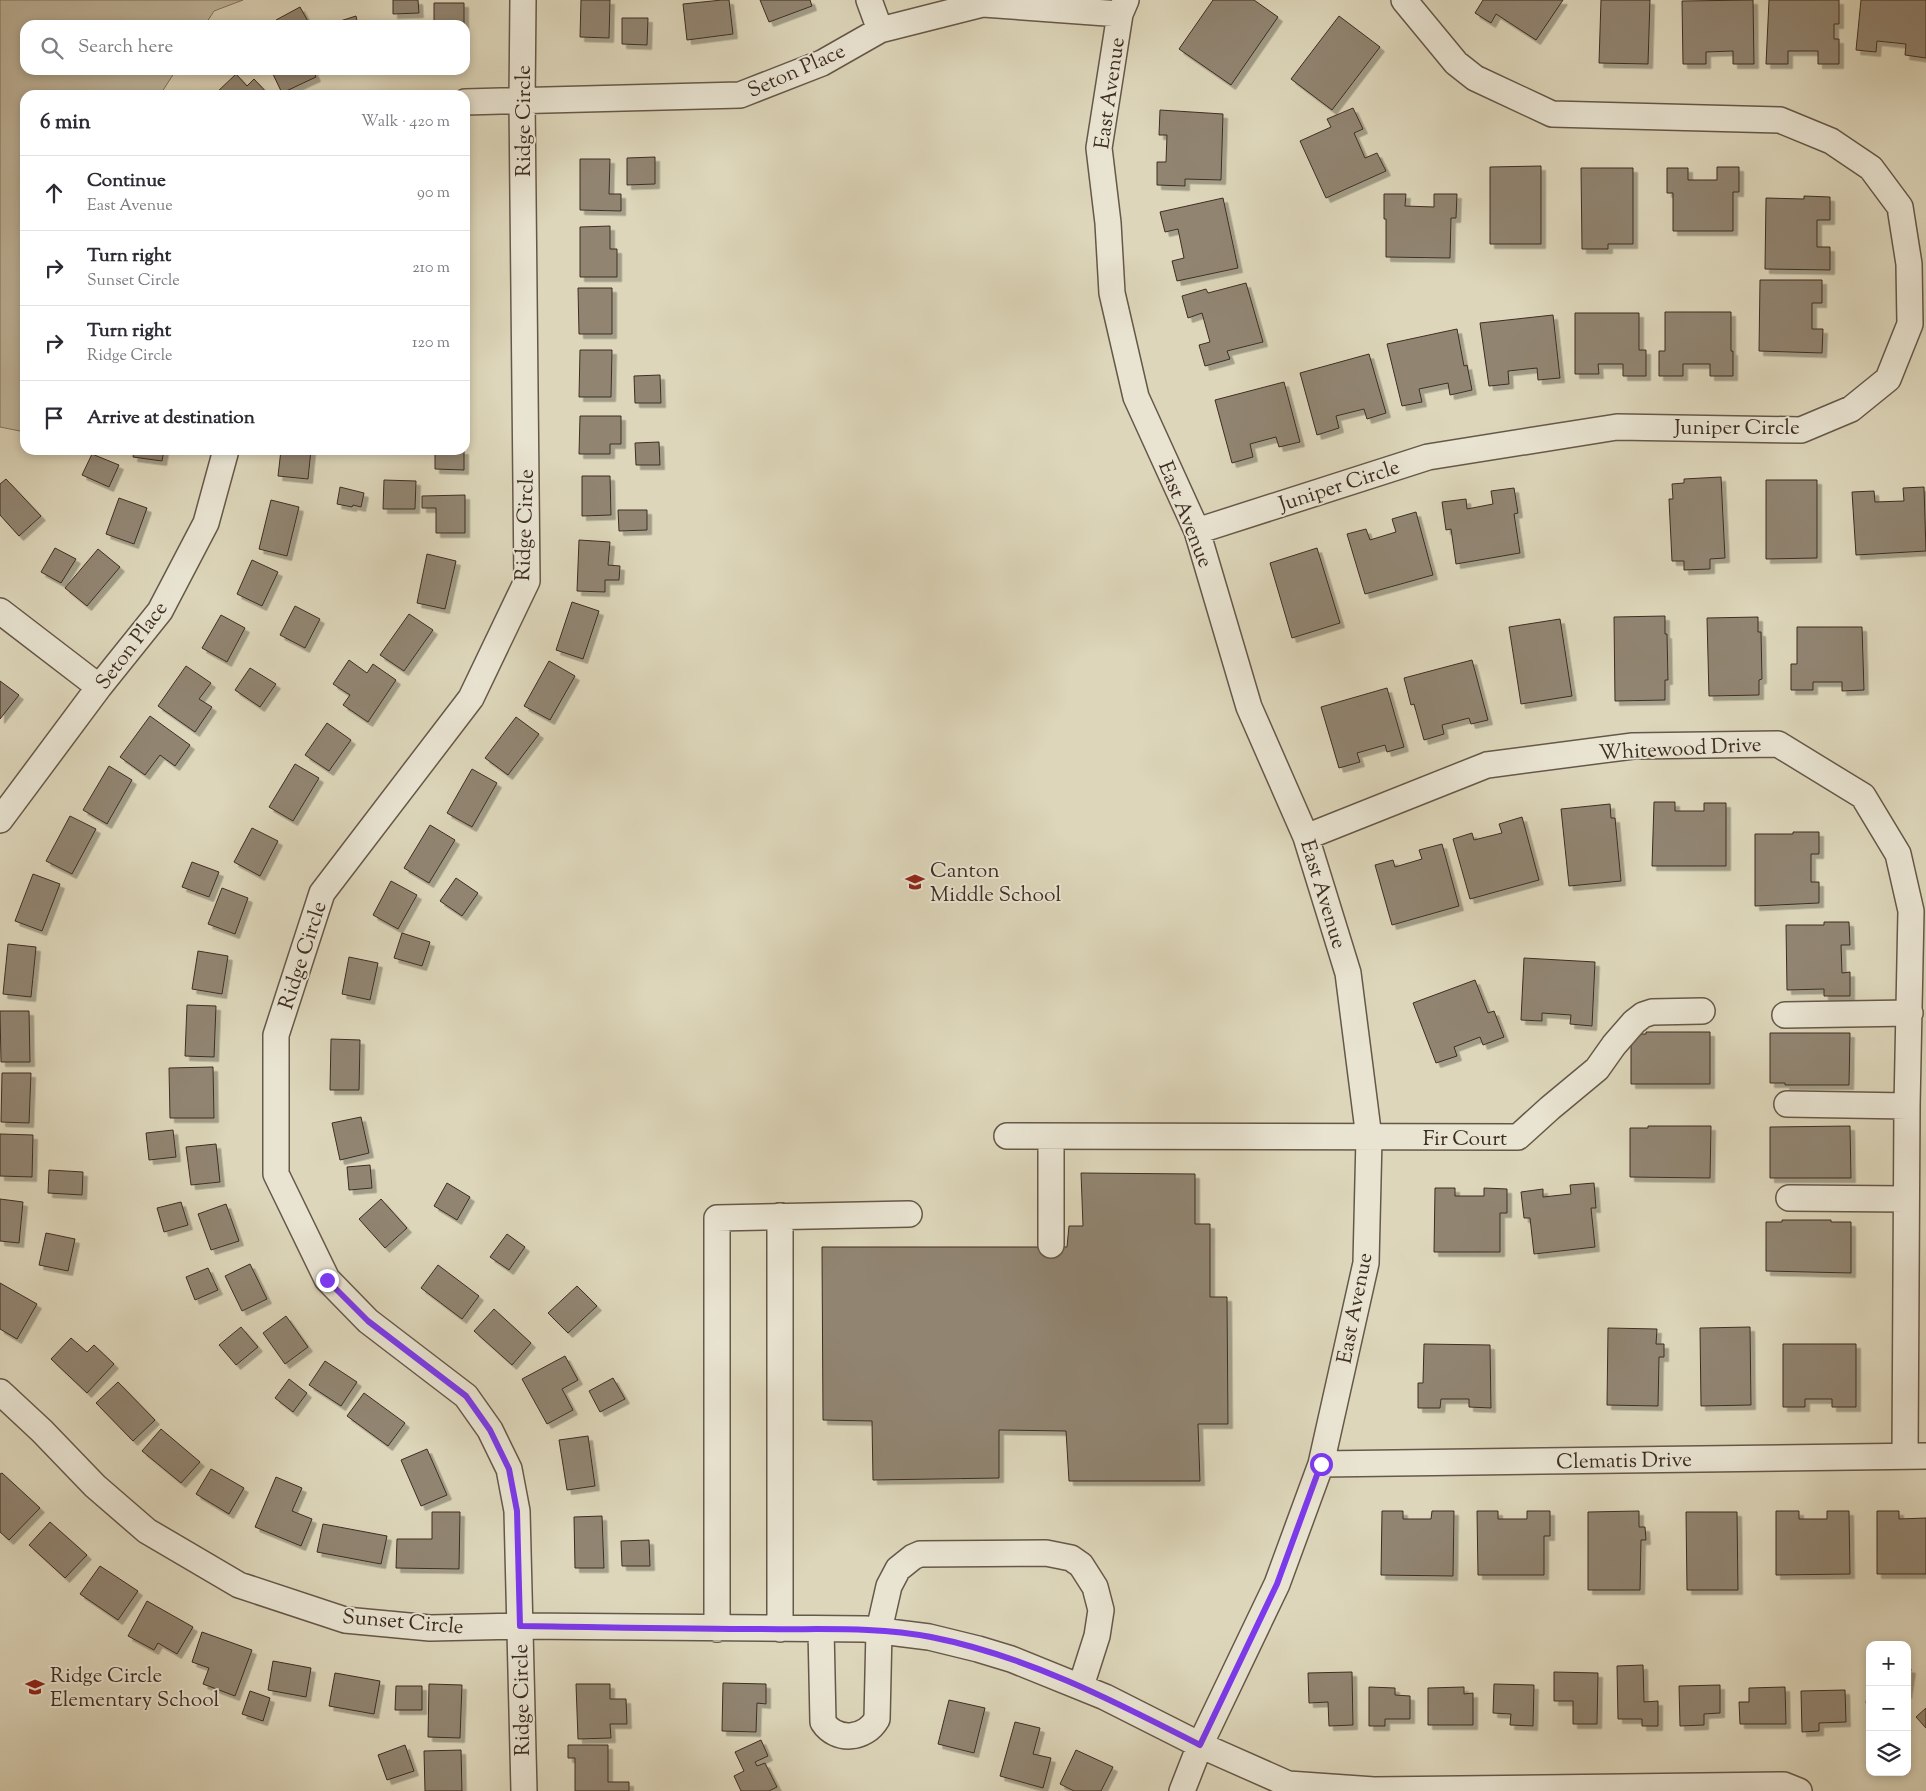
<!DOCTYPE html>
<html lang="en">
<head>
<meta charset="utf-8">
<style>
	body { margin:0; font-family:"Sorts Mill Goudy",serif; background:#f2f2f3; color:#2b2b33 }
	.controls { position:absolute; right:15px; bottom:15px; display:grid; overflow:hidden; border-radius:10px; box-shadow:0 2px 8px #0003 }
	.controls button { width:45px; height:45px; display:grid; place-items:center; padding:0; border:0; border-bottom:1px solid #e1e1e2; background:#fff; color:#2b2b33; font:25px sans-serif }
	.stop { position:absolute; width:15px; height:15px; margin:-11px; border:4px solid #7c3aed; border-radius:50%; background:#fff }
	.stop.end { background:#7c3aed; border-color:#fff; box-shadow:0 1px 5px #0008 }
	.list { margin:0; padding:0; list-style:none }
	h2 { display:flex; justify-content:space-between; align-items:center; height:65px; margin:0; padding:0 20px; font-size:21px }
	h2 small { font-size:16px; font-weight:400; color:#7c7c81 }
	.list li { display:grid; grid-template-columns:32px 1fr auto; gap:15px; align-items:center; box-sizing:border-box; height:75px; padding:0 20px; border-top:1px solid #e1e1e2 }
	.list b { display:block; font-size:19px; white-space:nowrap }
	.list p { margin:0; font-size:16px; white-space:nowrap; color:#7c7c81 }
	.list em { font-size:16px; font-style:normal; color:#7c7c81 }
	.icon { flex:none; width:28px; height:28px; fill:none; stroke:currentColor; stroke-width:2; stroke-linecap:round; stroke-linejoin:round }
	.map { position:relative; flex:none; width:1926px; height:1791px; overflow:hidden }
	.search { position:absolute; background:#fff; box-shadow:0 2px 8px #0003; left:20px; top:20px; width:450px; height:55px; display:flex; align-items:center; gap:12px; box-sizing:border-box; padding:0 18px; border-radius:15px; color:#7c7c81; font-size:19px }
	.panel { position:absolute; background:#fff; box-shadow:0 2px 8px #0003; left:20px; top:90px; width:450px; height:365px; border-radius:15px }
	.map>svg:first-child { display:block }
	.green { fill:#c2b9a0; stroke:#807462 }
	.building { fill:#918572; stroke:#3e2e23; filter:url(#shadow) }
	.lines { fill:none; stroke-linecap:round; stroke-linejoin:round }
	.minor-casing { stroke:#665849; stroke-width:28 }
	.minor { stroke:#e9e4d2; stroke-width:25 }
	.route { stroke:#7c3aed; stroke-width:6 }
	.labels { text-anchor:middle; stroke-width:4; stroke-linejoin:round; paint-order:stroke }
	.street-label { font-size:21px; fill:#3e2e23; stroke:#e9e4d2 }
	.poi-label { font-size:21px; fill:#3e2e23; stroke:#e9e4d2; text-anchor:start }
</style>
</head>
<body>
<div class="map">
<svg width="1926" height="1791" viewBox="0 0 1926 1791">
	<defs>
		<filter id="shadow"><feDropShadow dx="4.5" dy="4.5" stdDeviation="0" flood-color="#0004"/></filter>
	</defs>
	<rect width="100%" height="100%" fill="#ddd6ba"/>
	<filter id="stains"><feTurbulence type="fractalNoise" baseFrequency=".004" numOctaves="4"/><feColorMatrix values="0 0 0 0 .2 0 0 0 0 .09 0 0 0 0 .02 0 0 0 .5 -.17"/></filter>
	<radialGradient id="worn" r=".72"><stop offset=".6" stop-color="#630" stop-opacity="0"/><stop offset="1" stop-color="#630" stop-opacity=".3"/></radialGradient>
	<path class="green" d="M0 0H243L214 11 205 25H25V70H176L160 95H25V432L0 427Z"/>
	<path class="building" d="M393 0H418L419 13 393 14Z
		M581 0H610L609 38 580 37Z
		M722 0H729L733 34 687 40 683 4Z
		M760 0H810L812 6 769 22Z
		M1213 0H1254L1278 17 1231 85 1179 49Z
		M1483 0H1563L1536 40 1496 14 1491 23 1475 13Z
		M1601 0H1650L1648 64 1599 63Z
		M1753 0 1754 64H1733V51L1706 52V64H1683L1682 1Z
		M1769 0H1839V24H1834V39H1839V64H1818V51H1788V64H1766Z
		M1861 0H1926V58L1905 55 1906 44 1877 41 1876 52 1856 50Z
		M434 3H464V25H434Z
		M300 7 310 25H278L276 20Z
		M356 16 358 25H338L337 22Z
		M1339 16 1380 47 1332 110 1291 79Z
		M622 18H648L647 45 622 44Z
		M378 21 380 25H364Z
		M271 70H313L316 77 282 93Z
		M236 74 247 86 254 79 269 95H214Z
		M1353 108 1363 129 1354 133 1365 158 1377 153 1386 171 1326 198 1300 141 1331 127 1327 119Z
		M1160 110 1223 114 1221 180 1185 179V186L1157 185V162H1166L1167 135H1159Z
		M655 157V184L627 185V158Z
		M580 159H610L609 194H621V211L580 210Z
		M1541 166V244H1490V167Z
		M1717 167H1739V192H1733V231H1673V193H1667V168H1688V180H1717Z
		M1581 168H1633V244H1608V249H1582Z
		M1384 194H1406L1405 206 1434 207V194H1457L1456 218H1451L1450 258 1386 257V219H1384Z
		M1804 196 1830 197V220H1817V247H1830V270L1765 269 1766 198 1804 199Z
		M1223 198 1238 268 1177 281 1172 261 1184 258 1178 229 1165 232 1160 212Z
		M610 226V249H617V277H580V227Z
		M1760 280H1822V303H1812V329H1823L1822 353 1759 351Z
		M1246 283 1263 342 1227 351 1230 359 1205 366 1199 345 1210 342 1202 313 1188 318 1182 296 1206 289 1208 293Z
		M578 288H612V334H579Z
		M1665 312H1731V351H1733V376H1710V364H1683V376H1659V351H1665Z
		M1575 313H1639V350H1646V376H1623V364H1598L1599 374H1575Z
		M1553 315 1560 378 1538 380 1537 368 1508 371 1509 384 1489 386 1480 323Z
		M1457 329 1464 366 1467 365 1472 390 1450 395 1448 383 1419 389 1422 402 1402 406 1387 344Z
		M580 350H612L611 397H579Z
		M1369 354 1386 413 1367 419 1364 409 1336 416 1339 428 1317 435 1300 373Z
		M660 375 661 403H635L634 376Z
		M1284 382 1300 442 1279 447 1276 437 1250 444 1253 457 1232 463 1215 400Z
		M580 416H621V444H610V454H579Z
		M659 442 660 465H636L635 443Z
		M134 450H164L162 461 133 457Z
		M281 450H311L308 479 278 476Z
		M435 450H464V470L435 469Z
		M92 454 119 465 109 487 82 475Z
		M582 476H610L611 515 582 516Z
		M1721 477 1725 558 1710 559V569L1684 570V561H1672L1669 499H1673L1672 484 1684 483V479Z
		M6 479 41 516 19 536 0 515V484Z
		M384 480 416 481 415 509H383Z
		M1766 480H1817V558L1766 559Z
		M340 487 364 493 361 507 353 505 352 507 337 504Z
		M1924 487 1926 551 1856 555 1852 492 1874 491 1875 502 1904 501 1903 488Z
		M1514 488 1518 513 1514 514 1520 553 1456 564 1451 529 1446 530 1442 502 1466 499 1467 509 1493 504 1491 491Z
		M465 495V533H436V508H422V496Z
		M119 498 147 508 134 544 106 534Z
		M271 500 299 507 287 556 259 549Z
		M618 510H647V530L619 531Z
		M1416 512 1433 575 1365 594 1347 534 1366 529 1370 540 1396 532 1392 519Z
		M579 540 610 542 608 565 620 566 619 580H605V592L577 591Z
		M55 548 76 559 61 583 41 572Z
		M1317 548 1340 623 1292 638 1270 563Z
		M98 549 120 567 87 606 65 588Z
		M427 554 456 561 445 609 417 603Z
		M252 560 278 572 262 606 237 594Z
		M572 602 599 611 583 659 556 650Z
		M295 606 320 619 305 648 280 635Z
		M409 614 433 630 404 671 380 655Z
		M221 615 245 628 227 662 202 648Z
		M1665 616V634H1667L1668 680H1665V700L1615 701 1614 617Z
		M1758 617V632H1761L1762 679 1759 680V695L1709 696 1707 618Z
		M1560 619 1572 696 1521 704 1509 627Z
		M1797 627H1862L1864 690 1842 691V682H1813V690H1791V664H1797Z
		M349 660 367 673 373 664 396 680 368 722 343 705 350 695 333 684Z
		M1472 660 1488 720 1471 724 1469 718 1442 725 1444 734 1424 740 1414 704 1411 705 1404 678Z
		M549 661 575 676 550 720 524 706Z
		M186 666 211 683 199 699 212 707 195 732 158 706Z
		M250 668 276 684 260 707 235 690Z
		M0 681 19 695 0 719Z
		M1387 688 1404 747 1387 752 1385 745 1357 753 1360 762 1339 768 1321 707Z
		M150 716 190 745 175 766 160 755 145 775 120 757Z
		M516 717 539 734 508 775 485 758Z
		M327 723 351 740 329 771 305 755Z
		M295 764 319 778 293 821 269 807Z
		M109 766 132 780 107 824 83 810Z
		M472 769 497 783 472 827 447 813Z
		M1654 802H1675V811H1704V803H1726V866H1652Z
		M1610 804 1611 818H1615L1621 881 1569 886 1561 809Z
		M70 816 96 829 72 874 46 861Z
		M1522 817 1539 880 1470 899 1453 839 1472 833 1474 840 1502 833 1499 824Z
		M430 825 455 840 429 883 404 868Z
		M252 828 278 841 260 876 234 862Z
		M1793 832H1819V854H1811V882H1819V903L1755 906V834H1793Z
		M1442 844 1459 906 1392 925 1375 865 1393 860 1395 867 1422 859 1419 850Z
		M192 862 219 872 209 897 182 887Z
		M33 874 60 884 42 931 15 921Z
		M456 878 478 893 462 916 440 901Z
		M391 881 417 895 398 929 373 915Z
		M222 888 248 898 235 934 208 924Z
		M1824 922H1849L1850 945H1841L1842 973 1850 972V996H1824V989L1787 990 1786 925H1824Z
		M402 933 430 942 422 966 394 958Z
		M8 944 36 947 31 997 3 994Z
		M198 951 228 956 222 994 192 989Z
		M349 957 378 963 370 1000 342 994Z
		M1524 958 1595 962 1592 1026 1570 1024 1571 1015 1542 1013V1021L1521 1020Z
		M1475 980 1488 1013 1494 1011 1504 1037 1483 1045 1480 1037 1454 1047 1457 1056 1436 1063 1413 1003Z
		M187 1005 216 1006 214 1057 185 1056Z
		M0 1011H29L30 1062H1Z
		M1646 1032H1710V1084H1631V1034H1646Z
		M1770 1033H1850L1849 1085H1785V1083H1770Z
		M331 1039 360 1040 359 1090H330Z
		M213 1067 214 1118H170L169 1068Z
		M2 1073H31L29 1123 1 1122Z
		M361 1117 369 1153 340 1160 332 1123Z
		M1648 1126H1711L1710 1178 1630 1177V1128H1648Z
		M1850 1126 1851 1178H1770V1127Z
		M173 1130 176 1157 149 1160 146 1133Z
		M0 1134 33 1135 32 1177 0 1176Z
		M216 1144 220 1182 191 1185 186 1147Z
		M370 1165 372 1188 349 1190 347 1167Z
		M49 1170 83 1172 82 1195 48 1193Z
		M1081 1173 1195 1174V1224H1210V1297H1227L1228 1424H1198L1200 1481H1069L1066 1431 999 1430V1478L873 1480 872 1421 823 1420 822 1247H1067L1069 1226H1083Z
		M447 1183 470 1197 457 1220 434 1206Z
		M1594 1183 1596 1208H1591L1595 1247 1534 1254 1530 1218H1524L1521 1192 1543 1189V1197L1571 1194 1570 1185Z
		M1435 1188H1455V1196H1484V1188L1507 1189V1213H1500V1252H1434Z
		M0 1199 23 1202 19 1243 0 1241Z
		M381 1199 407 1228 385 1248 359 1219Z
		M181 1202 188 1225 164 1232 157 1208Z
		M226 1204 239 1241 211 1250 198 1214Z
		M1782 1220H1831V1222H1851V1273L1766 1271V1222H1782Z
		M46 1233 75 1239 68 1271 39 1265Z
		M507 1234 525 1247 509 1270 490 1257Z
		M250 1264 267 1299 242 1311 225 1276Z
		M438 1265 479 1296 462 1319 421 1288Z
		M208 1268 218 1290 195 1300 186 1277Z
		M0 1283 37 1304 17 1339 0 1329Z
		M577 1286 597 1306 568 1333 548 1313Z
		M494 1309 531 1343 512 1365 474 1331Z
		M286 1316 308 1347 285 1364 263 1333Z
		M241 1327 258 1347 236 1365 219 1345Z
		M1750 1327 1751 1405 1701 1406 1700 1328Z
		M1608 1328 1657 1329 1656 1344H1664V1357H1659L1658 1406 1607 1405Z
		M71 1338 87 1352 94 1345 114 1364 87 1393 51 1359Z
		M1424 1344 1490 1345 1491 1408 1469 1407V1399H1441L1440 1408H1418V1383H1423Z
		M1783 1344H1856V1407H1832V1399H1805V1407H1783Z
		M565 1356 578 1380 562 1389 573 1410 547 1424 522 1379Z
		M325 1361 357 1382 341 1406 309 1385Z
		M613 1378 625 1399 600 1412 589 1391Z
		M289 1379 307 1393 293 1412 275 1398Z
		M118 1382 155 1420 133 1441 96 1403Z
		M364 1393 405 1423 388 1446 347 1416Z
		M161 1429 200 1462 181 1483 142 1451Z
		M588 1436 595 1486 567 1490 559 1440Z
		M427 1449 447 1495 421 1506 401 1460Z
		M211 1469 244 1488 229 1514 196 1494Z
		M2 1473 40 1508 9 1540 0 1532V1474Z
		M276 1477 302 1488 292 1511 312 1519 301 1546 255 1527Z
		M1382 1511H1403V1519H1431L1432 1511H1454L1453 1576 1381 1575Z
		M1477 1511H1498V1519H1527V1511H1550V1536H1544V1575H1478Z
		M1639 1511V1527H1645L1646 1540H1641L1640 1590H1588V1512Z
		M1776 1511H1799V1519H1827V1511H1849L1850 1574 1776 1575Z
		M1877 1511H1899V1519L1926 1518V1574H1877Z
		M432 1512H460L459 1569 396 1568 397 1539H432Z
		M1686 1512H1737L1738 1590H1687Z
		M602 1516 604 1568H575L574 1517Z
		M50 1522 87 1555 65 1578 29 1545Z
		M323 1524 387 1536 381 1564 317 1552Z
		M649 1540 650 1566H622L621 1541Z
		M100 1566 138 1591 118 1620 80 1594Z
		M147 1601 193 1627 177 1654 158 1643 154 1650 128 1636Z
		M202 1632 252 1650 235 1696 203 1684 209 1668 192 1662Z
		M273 1661 311 1668 306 1697 268 1690Z
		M1643 1665 1644 1702 1658 1701V1726H1642V1719H1618L1617 1666Z
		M1907 1668 1911 1669 1907 1694Z
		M1352 1672 1353 1725 1329 1726 1328 1702 1309 1703 1308 1673Z
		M1554 1672 1598 1673 1597 1724H1573V1701H1554Z
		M335 1673 380 1681 374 1714 329 1706Z
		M1870 1677V1703H1866Z
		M723 1683 766 1684V1704L757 1703 756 1732 722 1731Z
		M429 1684 462 1685 460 1738 428 1737Z
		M576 1684H610V1699H626L627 1724H610L611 1738 578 1739Z
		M1494 1684 1534 1685 1533 1726 1510 1725 1511 1714 1493 1713Z
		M1720 1685V1713L1704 1714V1725L1680 1726 1679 1686Z
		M396 1686H422V1710H395Z
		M1369 1687 1395 1688V1695L1410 1696V1719H1385V1726H1369Z
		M1464 1687V1694L1473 1693V1725H1428V1688Z
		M1785 1687 1786 1724H1740L1739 1702H1749V1688Z
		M1845 1690 1846 1722 1819 1723V1731L1802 1732 1801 1691Z
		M250 1691 270 1698 263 1721 242 1714Z
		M949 1700 985 1708 974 1753 938 1744Z
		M1926 1708V1728L1916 1717Z
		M1015 1722 1040 1728 1033 1754 1051 1758 1043 1788 1000 1776Z
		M761 1740 768 1756 755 1762 757 1766 765 1763 777 1787 769 1791H741L734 1776 744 1771 735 1752Z
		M405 1745 414 1771 387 1780 378 1755Z
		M568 1745H608V1782H629V1791H575V1758H568Z
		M461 1750 462 1791H425L424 1751Z
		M1076 1750 1113 1767 1101 1791H1074L1060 1784Z"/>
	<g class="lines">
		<g class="minor-casing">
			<path id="minor" d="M523 0 522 101 527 581 471 698 322 893 276 1035V1174L327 1279 368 1321 466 1396 490 1430 509 1469 517 1511 524 1791
				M869 0 880 30
				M1126 0 1120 14 1099 148 1108 223 1112 293 1136 397 1197 531 1249 707 1306 837 1348 973 1369 1138 1366 1263 1321 1464 1277 1584 1200 1745 1182 1791
				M465 102 740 95 822 63 880 30 983 4 1120 14
				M1197 531 1428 457 1617 427 1801 430 1851 409 1888 379 1910 324 1909 264 1900 207 1871 168 1831 141 1780 120 1552 114 1475 78 1456 63 1404 0
				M0 611 99 687
				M0 820 99 687 160 611 206 523 226 450
				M1306 837 1487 765 1633 746 1778 744 1863 796 1898 854 1911 911 1907 1106 1905 1456
				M1785 1015 1910 1013
				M1787 1104 1907 1106
				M1007 1136 1518 1137 1550 1108 1597 1069 1614 1045 1634 1022 1643 1015 1652 1012 1702 1011
				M1051 1137V1245
				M1789 1198 1906 1199
				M780 1216V1629
				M0 1392 42 1431 95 1486 147 1531 239 1585 345 1620 430 1628 520 1626 865 1629 929 1637 978 1649 1011 1659 1105 1697 1200 1745 1288 1784 1374 1790 1784 1785 1799 1791
				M1321 1464 1926 1456
				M717 1629V1218L909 1214
				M821 1629 823 1722C836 1742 865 1740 877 1719L879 1630 889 1586 898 1569 913 1557 920 1554 1046 1553 1071 1558 1081 1565 1095 1587 1101 1610 1097 1636 1081 1686"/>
		</g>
		<use href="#minor" class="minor"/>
	</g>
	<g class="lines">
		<path class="route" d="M327 1280 368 1321 466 1396 490 1430 509 1469 517 1511 520 1626C600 1627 681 1629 761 1629 818 1630 875 1626 931 1637 1027 1656 1114 1701 1200 1745L1277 1584 1321 1464"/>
	</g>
	<defs>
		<g id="school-bare" transform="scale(1.5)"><path d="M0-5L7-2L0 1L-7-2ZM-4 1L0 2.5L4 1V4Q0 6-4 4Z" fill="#8f2418" stroke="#e9e4d2" stroke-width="2.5" paint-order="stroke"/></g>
	</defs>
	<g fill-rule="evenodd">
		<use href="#school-bare" x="915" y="882"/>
		<use href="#school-bare" x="35" y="1687"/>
	</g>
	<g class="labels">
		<g class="street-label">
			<text transform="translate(796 70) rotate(-24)" y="7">Seton Place</text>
			<text transform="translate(1109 93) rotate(-82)" y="7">East Avenue</text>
			<text transform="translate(523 121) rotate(-90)" y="7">Ridge Circle</text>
			<text x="1737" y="434">Juniper Circle</text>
			<text transform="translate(1339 485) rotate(-18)" y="7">Juniper Circle</text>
			<text transform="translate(1186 514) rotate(68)" y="7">East Avenue</text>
			<text transform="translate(524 525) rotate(-88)" y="7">Ridge Circle</text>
			<text transform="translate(131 645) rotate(-53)" y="7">Seton Place</text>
			<text transform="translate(1680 748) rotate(-3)" y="7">Whitewood Drive</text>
			<text transform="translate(1324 894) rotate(73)" y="7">East Avenue</text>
			<text transform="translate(302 955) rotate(-72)" y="7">Ridge Circle</text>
			<text x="1465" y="1145">Fir Court</text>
			<text transform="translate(1354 1308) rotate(-79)" y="7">East Avenue</text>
			<text transform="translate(1624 1460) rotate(-1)" y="7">Clematis Drive</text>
			<text transform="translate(403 1621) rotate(5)" y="7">Sunset Circle</text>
			<text transform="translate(521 1700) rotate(-91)" y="7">Ridge Circle</text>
		</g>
		<g class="poi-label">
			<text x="930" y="877">Canton<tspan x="930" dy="24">Middle School</tspan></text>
			<text x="50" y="1682">Ridge Circle<tspan x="50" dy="24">Elementary School</tspan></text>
		</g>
	</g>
	<rect width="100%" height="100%" filter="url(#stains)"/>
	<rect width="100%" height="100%" fill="url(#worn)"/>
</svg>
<div class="controls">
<button>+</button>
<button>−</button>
<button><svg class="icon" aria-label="layers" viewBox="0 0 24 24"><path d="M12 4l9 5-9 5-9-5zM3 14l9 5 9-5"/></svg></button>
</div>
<div class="stop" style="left:1321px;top:1464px"></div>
<div class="stop end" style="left:327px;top:1280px"></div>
<div class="search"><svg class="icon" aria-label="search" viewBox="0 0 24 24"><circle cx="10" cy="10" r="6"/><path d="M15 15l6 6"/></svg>Search here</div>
<section class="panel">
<h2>6 min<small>Walk · 420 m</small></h2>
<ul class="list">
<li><svg class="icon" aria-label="ahead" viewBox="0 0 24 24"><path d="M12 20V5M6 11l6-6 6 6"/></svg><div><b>Continue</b><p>East Avenue</p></div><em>90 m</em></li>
<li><svg class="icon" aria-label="right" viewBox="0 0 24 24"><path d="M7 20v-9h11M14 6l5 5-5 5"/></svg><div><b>Turn right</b><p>Sunset Circle</p></div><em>210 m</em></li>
<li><svg class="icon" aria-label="right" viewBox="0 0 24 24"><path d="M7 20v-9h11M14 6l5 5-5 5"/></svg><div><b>Turn right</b><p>Ridge Circle</p></div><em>120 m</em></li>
<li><svg class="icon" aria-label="arrive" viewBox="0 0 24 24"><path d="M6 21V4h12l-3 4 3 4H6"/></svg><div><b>Arrive at destination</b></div></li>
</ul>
</section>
</div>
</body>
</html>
